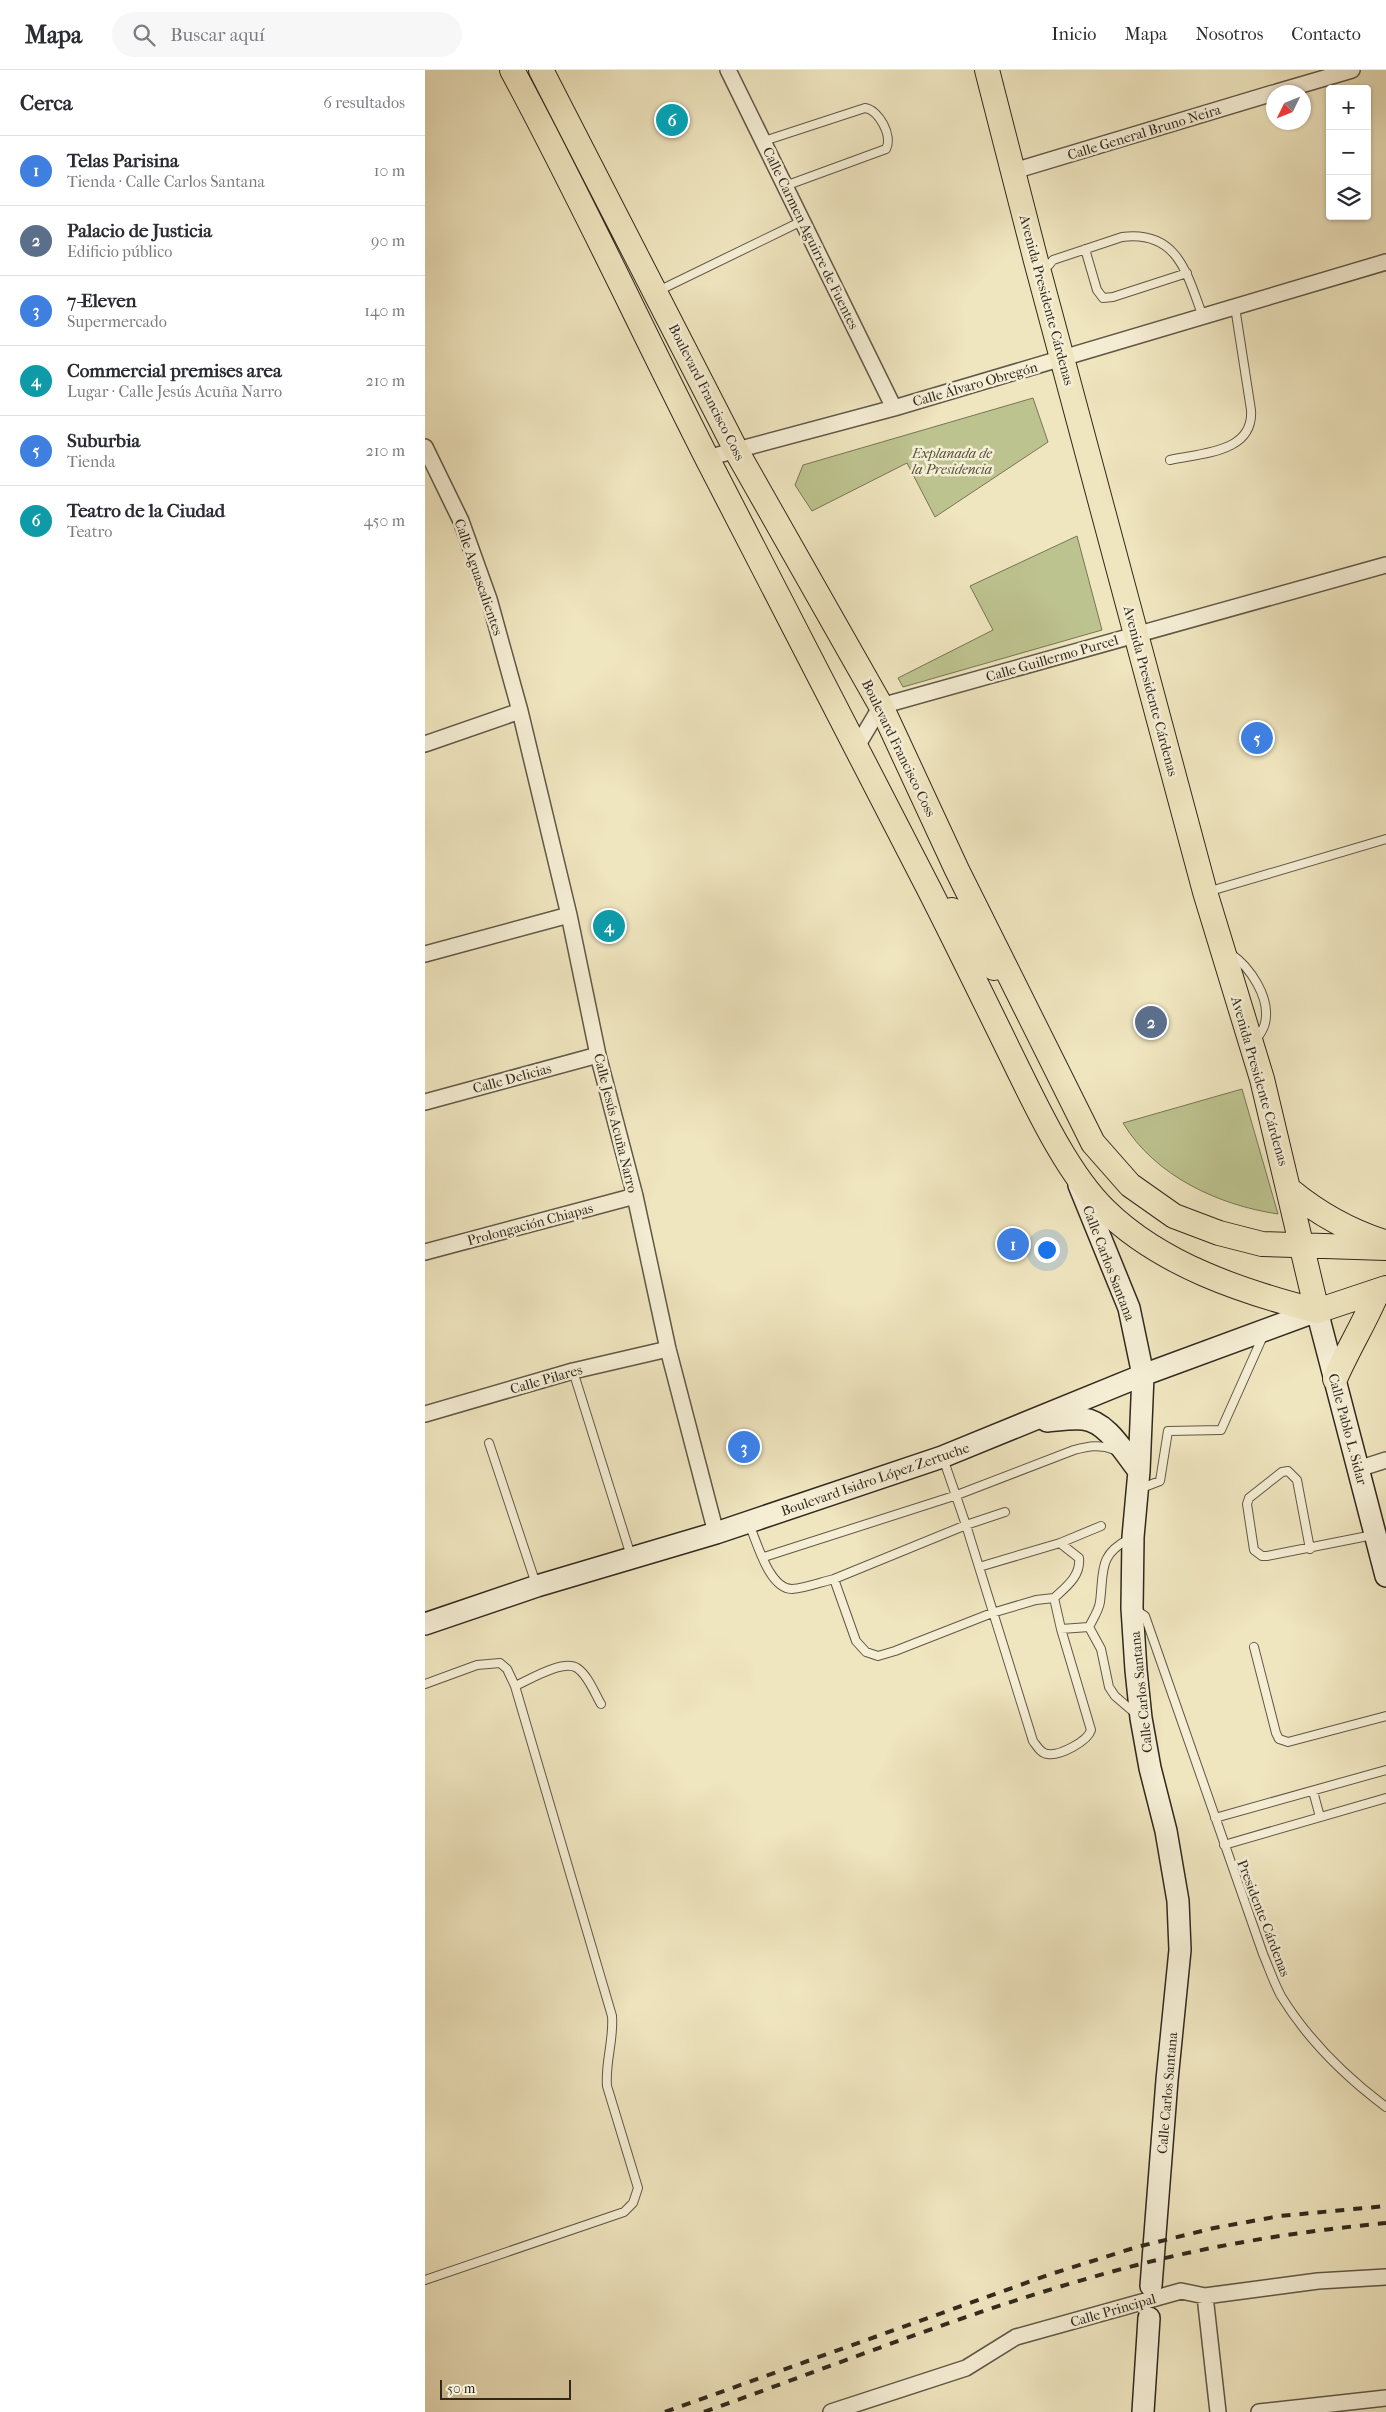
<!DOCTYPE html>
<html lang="es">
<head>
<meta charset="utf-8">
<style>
	body { margin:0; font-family:"IM FELL French Canon",serif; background:#f7f7f7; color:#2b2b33 }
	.controls { position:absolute; right:15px; top:15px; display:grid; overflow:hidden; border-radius:5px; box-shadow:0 1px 4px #0004 }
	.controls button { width:45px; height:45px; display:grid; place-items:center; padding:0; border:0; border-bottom:1px solid #e1e1e2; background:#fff; color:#2b2b33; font:25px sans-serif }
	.compass { position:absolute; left:841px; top:15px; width:45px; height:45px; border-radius:50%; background:#fff; box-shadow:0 1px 4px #0004; rotate:227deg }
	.scale { position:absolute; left:15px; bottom:12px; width:131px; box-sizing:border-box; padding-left:5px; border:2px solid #31291e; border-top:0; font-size:14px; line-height:18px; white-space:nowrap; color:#31291e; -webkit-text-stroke:4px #f5eed5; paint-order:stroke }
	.you { position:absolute; left:621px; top:1179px; width:18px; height:18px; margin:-12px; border:4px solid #fff; border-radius:50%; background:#1a73e8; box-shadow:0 0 0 8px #1a73e833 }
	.badge { display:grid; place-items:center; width:32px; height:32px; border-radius:50%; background:#8f2418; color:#fff; font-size:16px; font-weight:700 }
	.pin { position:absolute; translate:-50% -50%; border:2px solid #fff; box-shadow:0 1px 5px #0006 }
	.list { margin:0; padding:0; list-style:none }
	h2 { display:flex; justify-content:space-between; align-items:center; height:65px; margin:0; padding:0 20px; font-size:21px }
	h2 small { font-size:16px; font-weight:400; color:#7c7c81 }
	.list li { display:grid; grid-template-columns:32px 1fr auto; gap:15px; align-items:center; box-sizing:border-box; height:70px; padding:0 20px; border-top:1px solid #e1e1e2 }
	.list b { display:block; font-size:19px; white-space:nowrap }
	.list p { margin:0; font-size:16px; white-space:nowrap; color:#7c7c81 }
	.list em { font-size:16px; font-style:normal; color:#7c7c81 }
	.icon { flex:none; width:28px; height:28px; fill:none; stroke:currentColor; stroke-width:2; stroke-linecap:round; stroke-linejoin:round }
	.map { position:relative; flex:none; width:961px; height:2342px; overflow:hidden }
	header { display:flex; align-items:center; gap:30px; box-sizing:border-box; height:70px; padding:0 25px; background:#fff; border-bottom:1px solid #e1e1e2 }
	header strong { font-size:24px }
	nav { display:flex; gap:28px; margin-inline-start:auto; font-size:18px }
	.search { width:350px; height:45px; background:#f7f7f7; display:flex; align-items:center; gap:12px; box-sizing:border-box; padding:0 18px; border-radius:28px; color:#7c7c81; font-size:19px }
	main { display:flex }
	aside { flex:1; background:#fff }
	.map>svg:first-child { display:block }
	.green { fill:#bdc38f; stroke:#777656 }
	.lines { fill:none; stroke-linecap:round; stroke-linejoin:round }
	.lane-casing { stroke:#605846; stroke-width:10 }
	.street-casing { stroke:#605846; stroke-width:18 }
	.secondary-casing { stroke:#31291e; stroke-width:24 }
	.primary-casing { stroke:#31291e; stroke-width:26 }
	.lane { stroke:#f5eed5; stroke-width:8 }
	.street { stroke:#f5eed5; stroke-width:15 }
	.secondary { stroke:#f5eed5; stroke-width:21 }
	.primary { stroke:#efe5bf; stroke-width:24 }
	.rail { stroke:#31291e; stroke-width:4; stroke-dasharray:9 9; stroke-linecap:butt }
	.labels { text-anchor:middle; stroke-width:5; stroke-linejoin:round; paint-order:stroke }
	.street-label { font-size:14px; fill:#31291e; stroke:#f5eed5 }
	.park-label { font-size:14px; font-style:italic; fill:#54503a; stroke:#f5eed5 }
</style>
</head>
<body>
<header>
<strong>Mapa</strong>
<div class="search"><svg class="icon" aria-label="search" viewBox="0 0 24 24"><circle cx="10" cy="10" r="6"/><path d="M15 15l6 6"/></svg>Buscar aquí</div>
<nav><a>Inicio</a><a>Mapa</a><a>Nosotros</a><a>Contacto</a></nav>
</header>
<main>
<aside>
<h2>Cerca<small>6 resultados</small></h2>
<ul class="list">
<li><span class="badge" style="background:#3f7fe0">1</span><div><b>Telas Parisina</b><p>Tienda · Calle Carlos Santana</p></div><em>10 m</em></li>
<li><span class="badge" style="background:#5c6f8a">2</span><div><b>Palacio de Justicia</b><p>Edificio público</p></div><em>90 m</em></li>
<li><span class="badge" style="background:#3f7fe0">3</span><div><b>7-Eleven</b><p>Supermercado</p></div><em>140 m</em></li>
<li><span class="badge" style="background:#0f9aa8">4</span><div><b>Commercial premises area</b><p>Lugar · Calle Jesús Acuña Narro</p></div><em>210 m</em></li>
<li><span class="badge" style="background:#3f7fe0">5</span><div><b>Suburbia</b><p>Tienda</p></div><em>210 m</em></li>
<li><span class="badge" style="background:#0f9aa8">6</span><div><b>Teatro de la Ciudad</b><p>Teatro</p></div><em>450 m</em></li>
</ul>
</aside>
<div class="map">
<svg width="961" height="2342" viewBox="0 0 961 2342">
	<rect width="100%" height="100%" fill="#efe5bf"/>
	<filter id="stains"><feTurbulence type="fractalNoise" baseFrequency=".004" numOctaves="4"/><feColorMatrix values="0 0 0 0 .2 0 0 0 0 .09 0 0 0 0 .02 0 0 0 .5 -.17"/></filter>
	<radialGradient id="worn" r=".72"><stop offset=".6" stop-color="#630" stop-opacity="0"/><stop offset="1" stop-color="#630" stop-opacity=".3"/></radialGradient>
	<path class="green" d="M608 328 623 372 510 447 482 393 387 441 370 415 378 395Z
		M652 466 677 560 478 617 473 608 568 560 545 516Z
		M817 1019 853 1144C793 1135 730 1106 698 1053Z"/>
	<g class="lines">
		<g class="lane-casing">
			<path id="lane" d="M339 71 440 38C454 40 468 66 461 79L360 116
				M660 179 672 220 678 228 688 227 762 203
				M615 197 624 195 628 190 697 167C753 160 762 204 778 247
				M233 221 377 151
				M745 390C776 383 829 383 826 340L810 237
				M782 822 961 769
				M806 884C825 897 846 928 840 953 839 959 834 965 831 971
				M148 1301 206 1486
				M64 1373 111 1514
				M518 1388 541 1455 608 1671C612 1676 616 1684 623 1684 635 1686 663 1671 666 1660L636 1559
				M714 1419 735 1411 743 1361 796 1360 838 1266
				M324 1454C332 1472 344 1519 367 1519 381 1518 396 1512 409 1509L431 1571 441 1582 453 1586 470 1581 567 1543 611 1530 629 1528 636 1559 664 1557
				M635 1473 676 1456
				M885 1479 872 1410 863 1401 857 1402 824 1428 822 1434 829 1480 837 1486H842L948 1465
				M339 1487 532 1425 649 1380C664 1376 675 1374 690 1380
				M554 1497 635 1473 654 1488C656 1506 641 1517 629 1528
				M409 1509 541 1455 580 1442
				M711 1540 720 1546 838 1884C844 1898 849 1913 856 1926 883 1970 921 2007 961 2037
				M664 1557 676 1579 684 1617 690 1626 711 1644
				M664 1557C668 1549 674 1540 675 1532 679 1501 673 1485 704 1469
				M829 1577 851 1663 854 1669 863 1672 961 1646
				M0 1614 52 1595 75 1593 82 1599 90 1616 187 1946C189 1970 180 1992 182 2016L213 2118 208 2133 199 2142 0 2210
				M90 1616C104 1610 138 1589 152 1598 163 1605 170 1624 176 1634
				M888 1721 895 1747
				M790 1748 961 1700
				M799 1775 961 1728"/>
		</g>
		<g class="street-casing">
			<path id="street" d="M303 0 469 338
				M852 22 927 0
				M589 101 848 23
				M0 377 36 451 64 529 95 641 144 845 173 985 210 1126 243 1279 291 1463
				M282 388 469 338 961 192
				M0 674 95 641
				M431 678 456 636 961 495
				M0 884 144 845
				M0 1032 173 985
				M0 1182 210 1126
				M0 1344 148 1301 243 1279
				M933 1399 961 1390
				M780 2226 793 2342
				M406 2342 541 2298 591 2267 756 2221 780 2226 893 2211 961 2207
				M834 2342 961 2328"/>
		</g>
		<g class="secondary-casing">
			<path id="secondary" d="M654 1115 704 1238 718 1305 714 1401 708 1467 707 1538 711 1600 716 1648 725 1698 741 1761 753 1831 755 1880 742 2010 726 2216
				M622 1351C634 1350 646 1348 658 1349 682 1351 700 1384 714 1401
				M0 1554 112 1516 291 1463 517 1387 718 1305 892 1241 961 1506
				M718 2342 724 2248"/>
		</g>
		<g class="primary-casing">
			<path id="primary" d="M87 0C156 128 217 260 283 390 356 533 431 675 504 819 534 878 563 938 592 997 614 1042 644 1105 680 1140 736 1195 818 1222 892 1241
				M116 0 312 382 456 636 532 800 668 1073 705 1115 749 1146 794 1163 837 1174 961 1178
				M562 0 611 191 780 822 837 1009 892 1241
				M527 840 569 898
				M866 1121C894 1144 925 1161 959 1172
				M892 1241 961 1218
				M910 1309C923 1279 940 1252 953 1221"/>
		</g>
		<use href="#lane" class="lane"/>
		<use href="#street" class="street"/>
		<use href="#secondary" class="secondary"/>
		<use href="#primary" class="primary"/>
		<path class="rail" d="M240 2342 626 2204 712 2177 789 2158 855 2146 961 2136
			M279 2342C422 2291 564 2233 712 2195 793 2174 877 2161 961 2153"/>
	</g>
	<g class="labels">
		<g class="street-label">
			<text transform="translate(719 62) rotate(-17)" y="5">Calle General Bruno Neira</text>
			<text transform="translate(386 168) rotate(64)" y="5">Calle Carmen Aguirre de Fuentes</text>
			<text transform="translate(622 230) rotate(75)" y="5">Avenida Presidente Cárdenas</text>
			<text transform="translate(550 314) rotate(-16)" y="5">Calle Álvaro Obregón</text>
			<text transform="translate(282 322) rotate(63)" y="5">Boulevard Francisco Coss</text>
			<text transform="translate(54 507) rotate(71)" y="5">Calle Aguascalientes</text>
			<text transform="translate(627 588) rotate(-16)" y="5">Calle Guillermo Purcel</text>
			<text transform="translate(726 621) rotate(75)" y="5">Avenida Presidente Cárdenas</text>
			<text transform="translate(474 678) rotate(64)" y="5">Boulevard Francisco Coss</text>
			<text transform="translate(87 1008) rotate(-15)" y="5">Calle Delicias</text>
			<text transform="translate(835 1011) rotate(74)" y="5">Avenida Presidente Cárdenas</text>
			<text transform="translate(191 1053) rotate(76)" y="5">Calle Jesús Acuña Narro</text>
			<text transform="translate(105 1154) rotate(-15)" y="5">Prolongación Chiapas</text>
			<text transform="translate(684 1193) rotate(69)" y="5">Calle Carlos Santana</text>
			<text transform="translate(121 1309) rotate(-16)" y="5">Calle Pilares</text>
			<text transform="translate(923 1359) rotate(75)" y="5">Calle Pablo L. Sidar</text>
			<text transform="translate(450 1409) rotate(-19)" y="5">Boulevard Isidro López Zertuche</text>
			<text transform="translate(716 1622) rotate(-96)" y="5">Calle Carlos Santana</text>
			<text transform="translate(839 1848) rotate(69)" y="5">Presidente Cárdenas</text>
			<text transform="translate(742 2023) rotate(-85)" y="5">Calle Carlos Santana</text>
			<text transform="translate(688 2240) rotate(-16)" y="5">Calle Principal</text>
		</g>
		<g class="park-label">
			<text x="527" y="388">Explanada de<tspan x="527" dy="16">la Presidencia</tspan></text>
		</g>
	</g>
	<rect width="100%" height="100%" filter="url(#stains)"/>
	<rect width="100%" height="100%" fill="url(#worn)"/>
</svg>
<div class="controls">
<button>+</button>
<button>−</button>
<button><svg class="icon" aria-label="layers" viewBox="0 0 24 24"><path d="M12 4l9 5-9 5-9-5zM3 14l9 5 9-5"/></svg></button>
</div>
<svg class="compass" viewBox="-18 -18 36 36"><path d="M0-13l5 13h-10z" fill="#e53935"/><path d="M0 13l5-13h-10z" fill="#7c7c81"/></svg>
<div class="scale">50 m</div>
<div class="you"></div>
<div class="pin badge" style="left:588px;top:1174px;background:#3f7fe0">1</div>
<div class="pin badge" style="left:726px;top:952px;background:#5c6f8a">2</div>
<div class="pin badge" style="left:319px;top:1377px;background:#3f7fe0">3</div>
<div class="pin badge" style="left:184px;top:856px;background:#0f9aa8">4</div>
<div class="pin badge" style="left:832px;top:668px;background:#3f7fe0">5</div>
<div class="pin badge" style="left:247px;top:50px;background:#0f9aa8">6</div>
</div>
</main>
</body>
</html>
